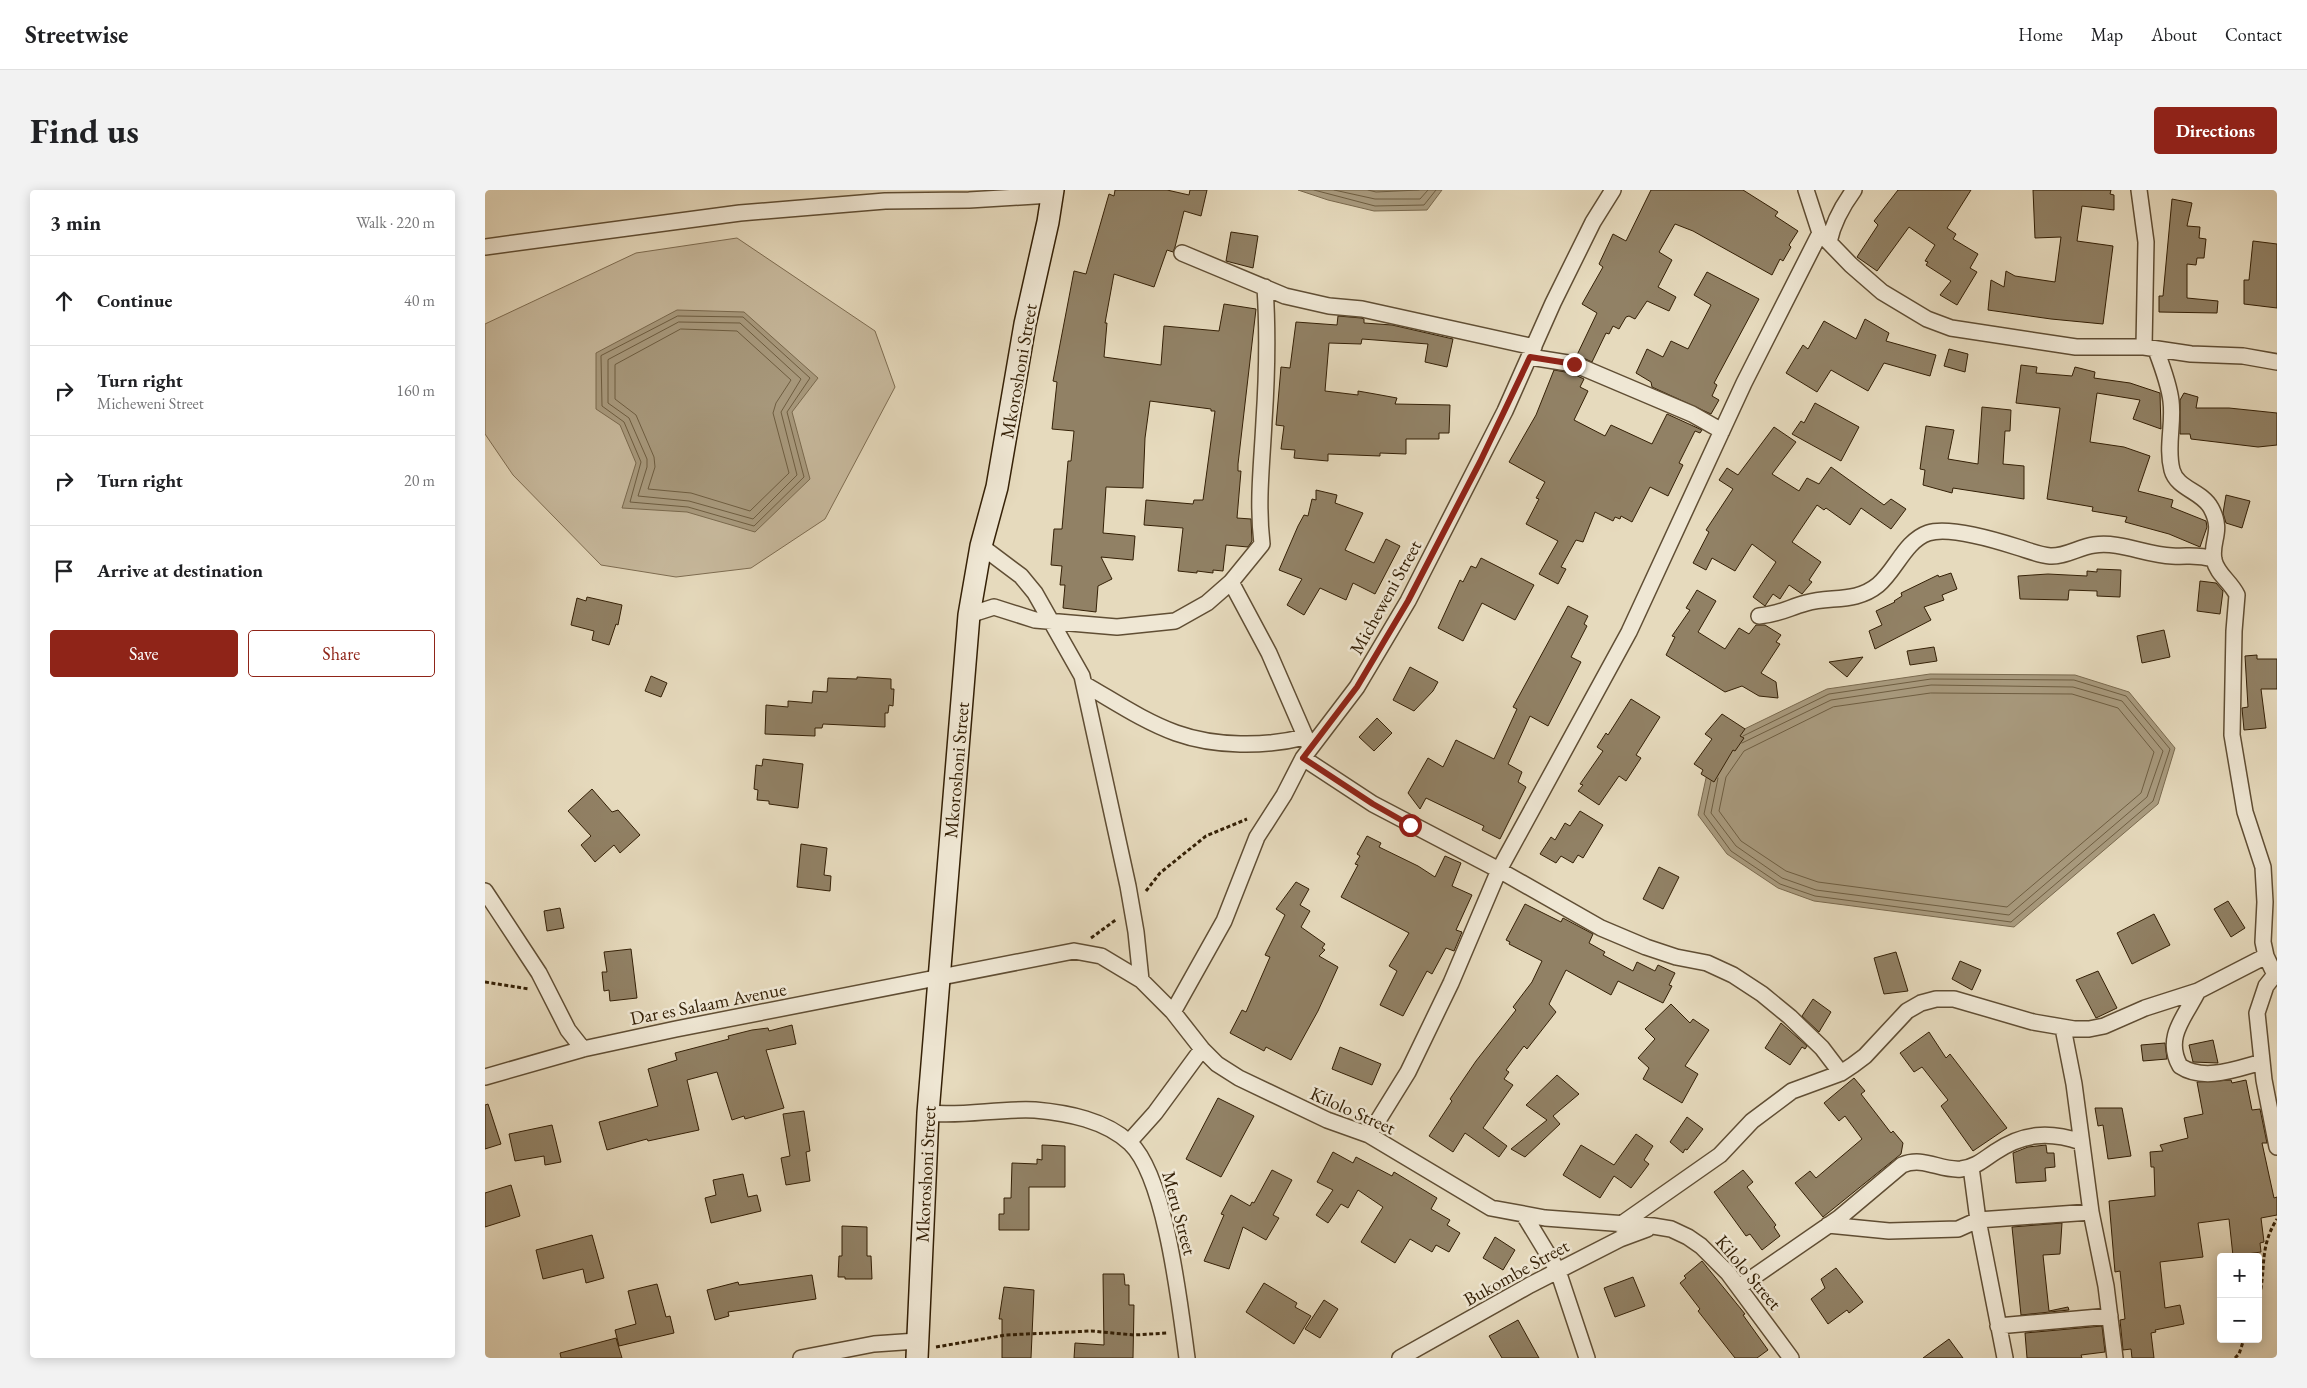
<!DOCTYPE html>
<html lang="en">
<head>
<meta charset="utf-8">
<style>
	body { margin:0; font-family:"EB Garamond",serif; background:#f2f2f2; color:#202124 }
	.controls { position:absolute; right:15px; bottom:15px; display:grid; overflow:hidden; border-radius:5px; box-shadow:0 2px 12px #0003 }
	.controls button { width:45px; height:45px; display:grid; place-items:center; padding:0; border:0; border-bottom:1px solid #e0e0e0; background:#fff; color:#202124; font:25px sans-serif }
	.stop { position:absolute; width:15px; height:15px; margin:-11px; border:4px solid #8f2418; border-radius:50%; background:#fff }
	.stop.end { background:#8f2418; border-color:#fff; box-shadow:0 1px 5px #0008 }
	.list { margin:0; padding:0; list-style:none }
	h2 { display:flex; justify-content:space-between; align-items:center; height:65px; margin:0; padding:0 20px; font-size:21px }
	h2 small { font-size:16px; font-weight:400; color:#757577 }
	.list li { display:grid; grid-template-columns:32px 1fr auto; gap:15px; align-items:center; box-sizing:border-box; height:90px; padding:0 20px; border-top:1px solid #e0e0e0 }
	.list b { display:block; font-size:19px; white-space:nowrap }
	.list p { margin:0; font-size:16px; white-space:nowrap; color:#757577 }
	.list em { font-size:16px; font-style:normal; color:#757577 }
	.actions { display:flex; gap:10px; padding:15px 20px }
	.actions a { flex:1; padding:11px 0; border:1px solid #8f2418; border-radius:5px; text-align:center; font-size:18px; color:#8f2418 }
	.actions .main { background:#8f2418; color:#fff }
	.icon { flex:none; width:28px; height:28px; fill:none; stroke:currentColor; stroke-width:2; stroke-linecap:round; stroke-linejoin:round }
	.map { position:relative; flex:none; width:1792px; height:1168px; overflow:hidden; border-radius:5px }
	header { display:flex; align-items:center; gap:30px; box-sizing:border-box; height:70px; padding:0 25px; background:#fff; border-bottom:1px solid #e0e0e0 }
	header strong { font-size:24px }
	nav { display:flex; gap:28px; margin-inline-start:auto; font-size:18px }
	.intro { display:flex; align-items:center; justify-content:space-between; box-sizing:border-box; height:120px; padding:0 30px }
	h1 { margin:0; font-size:35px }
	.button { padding:12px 22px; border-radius:5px; background:#8f2418; color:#fff; font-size:18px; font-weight:700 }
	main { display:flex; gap:30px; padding:0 30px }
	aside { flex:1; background:#fff; border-radius:5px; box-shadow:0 2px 12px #0003 }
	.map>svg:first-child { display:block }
	.green { fill:#c8ba9e; stroke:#7e6d52 }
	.water { fill:#a99b7f; stroke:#7a6a4f }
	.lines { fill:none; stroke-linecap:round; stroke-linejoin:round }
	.shore { stroke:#6e5e42; stroke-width:1 }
	.building { fill:#918165; stroke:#342006 }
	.street-casing { stroke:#604e34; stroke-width:18 }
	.secondary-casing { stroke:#342006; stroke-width:24 }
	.path { stroke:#342006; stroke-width:3; stroke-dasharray:4 2.5; stroke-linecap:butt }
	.street { stroke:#efe7d4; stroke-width:15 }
	.secondary { stroke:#efe7d4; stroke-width:21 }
	.route { stroke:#8f2418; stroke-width:6 }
	.labels { text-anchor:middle; stroke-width:5; stroke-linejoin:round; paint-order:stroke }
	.street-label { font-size:19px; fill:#342006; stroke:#efe7d4 }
</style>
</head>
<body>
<header>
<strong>Streetwise</strong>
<nav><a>Home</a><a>Map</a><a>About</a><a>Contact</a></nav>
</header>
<div class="intro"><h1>Find us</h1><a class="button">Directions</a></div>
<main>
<aside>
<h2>3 min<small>Walk · 220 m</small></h2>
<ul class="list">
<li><svg class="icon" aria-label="ahead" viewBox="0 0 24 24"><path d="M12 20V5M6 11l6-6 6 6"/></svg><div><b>Continue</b></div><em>40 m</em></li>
<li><svg class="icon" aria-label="right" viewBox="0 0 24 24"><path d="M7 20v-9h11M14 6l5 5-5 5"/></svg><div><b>Turn right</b><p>Micheweni Street</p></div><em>160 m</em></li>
<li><svg class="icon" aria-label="right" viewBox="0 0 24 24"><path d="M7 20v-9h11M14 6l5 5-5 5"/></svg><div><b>Turn right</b></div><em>20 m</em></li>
<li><svg class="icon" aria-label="arrive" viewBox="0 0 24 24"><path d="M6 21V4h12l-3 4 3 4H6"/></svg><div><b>Arrive at destination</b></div></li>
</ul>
<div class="actions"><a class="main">Save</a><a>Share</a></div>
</aside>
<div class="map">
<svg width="1792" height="1168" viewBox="0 0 1792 1168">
	<rect width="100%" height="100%" fill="#e6dabd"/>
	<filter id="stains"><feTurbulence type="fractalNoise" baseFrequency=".004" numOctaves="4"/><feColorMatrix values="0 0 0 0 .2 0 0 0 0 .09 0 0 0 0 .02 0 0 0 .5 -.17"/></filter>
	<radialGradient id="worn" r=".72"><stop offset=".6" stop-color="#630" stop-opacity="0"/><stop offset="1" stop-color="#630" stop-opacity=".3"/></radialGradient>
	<path class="green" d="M252 48 390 141 410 197 340 329 266 378 191 387 116 375 28 285 0 244V134L151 63Z"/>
	<path class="water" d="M813 0H957L942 20 889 21 843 10Z
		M192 120 259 122 333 188 307 222 325 289 270 342 202 322 137 318 151 273 135 235 111 219V163Z
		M1445 484 1590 485 1644 502 1690 558 1673 614 1529 737 1329 711 1293 698 1242 664 1213 625 1223 579 1245 546 1342 499Z"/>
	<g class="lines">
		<path class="shore" d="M829 0 890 16 939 15 951 0
			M849 0 890 9H935L943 0
			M883 0 891 2 934 0
			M193 126 258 127 325 188 302 222 319 287 269 336 203 317 145 312 156 272 139 232 117 216 116 166Z
			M194 132 255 133 316 189 296 222 312 285 268 329 204 311 153 306 162 277V269L144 228 123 213V170Z
			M196 139 252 141 306 190 291 213 288 223 304 283 265 321 206 303 163 299 170 277 169 267 151 225 130 209V175Z
			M1446 503 1587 504 1633 518 1669 562 1656 603 1522 717 1333 692 1301 681 1256 651 1234 621 1241 587 1259 561 1348 517Z
			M1233 588 1226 623 1251 656 1297 688 1331 700 1524 725 1662 607 1678 561 1637 511 1588 497 1446 495 1346 510 1257 553
			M1226 591 1219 624 1246 661 1295 694 1330 706 1526 732 1668 611 1685 559 1641 506 1589 490 1446 489 1344 504 1258 546"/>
	</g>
	<path class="building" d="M630 0H682L704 5 705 0H722L716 26 699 21 690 57 688 62 682 60 669 97 629 84 620 133H622L619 167 676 175 679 136 734 141 739 114 771 119 753 274V281H756L752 328 766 329 767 351 763 357 741 355 738 381 728 380V383L712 381V383L693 381 698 338 659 335 661 310 708 314 709 310H718L730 221H726V219L665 211 660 248 658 298 621 297 618 343 650 346 648 370 616 367 627 389 613 396 611 422 578 418 580 395H575L577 376 566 375 569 339H577L583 271H586L589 241 567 239 572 192 568 191 589 81 601 84 624 4 629 6Z
		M1166 0H1258L1293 22 1290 26 1313 41 1304 55 1306 57 1298 71 1295 69 1287 85 1208 41 1190 34 1174 62 1187 70 1173 97 1191 107 1184 121 1162 111 1150 129 1144 126 1141 127 1134 139 1128 136 1124 144 1121 143 1107 172 1092 165 1112 123 1097 114 1118 77 1114 74 1128 44 1141 51Z
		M1413 0H1486L1462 38 1471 44 1468 49 1493 64 1485 78 1492 82 1472 115 1455 105 1466 91 1441 75 1443 72 1440 71 1450 55 1424 37 1392 81 1372 67 1393 35 1389 31Z
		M1548 0H1626L1625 4 1629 5V20L1597 16 1592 51 1628 56 1618 134 1566 129 1503 120 1506 90 1519 97 1521 81 1530 86 1570 92 1576 47 1550 48Z
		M1687 9 1707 13 1702 36 1715 37 1714 48 1721 49 1719 68H1712L1711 75 1702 74V108L1733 111 1732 123 1674 122V106H1678Z
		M746 42 773 46 768 78 741 71Z
		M1768 51 1792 54V118L1759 114V90H1764Z
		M1222 82 1274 109 1229 193 1232 195 1227 206 1234 210 1226 224 1167 197 1166 192 1151 183 1162 159 1178 167 1186 151 1203 159 1226 115 1209 105Z
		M853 126 876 128 879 129V133L907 135 968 149 962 177 940 172 943 154 877 149 876 154 844 153 840 201 873 205V201L890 204 912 208 910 214 965 215 964 243H954V249H921V264L895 263V266L843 264V271L809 268 810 260 796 259 799 236 791 235 796 177 805 178 811 132 852 135Z
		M1380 129 1404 143 1401 151 1451 165 1445 186 1399 173 1383 201 1346 180 1332 202 1301 183 1318 155 1323 159 1339 131 1371 149Z
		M1464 159 1483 164 1480 182 1459 176Z
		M1536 175 1552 177 1551 183 1587 186 1590 177 1610 182 1609 188 1645 193 1675 203 1676 239 1648 229 1655 210 1612 203 1605 252 1639 257 1665 266 1653 301 1688 310 1686 317 1721 331 1722 337 1715 357 1684 344 1640 332 1642 327 1607 321 1608 317 1562 309 1575 218 1531 213Z
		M1069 180 1086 183 1099 189 1095 197 1103 201 1089 230 1120 246 1126 235 1167 254 1182 224 1217 240 1215 243 1210 241 1194 273 1198 275 1183 306 1165 297 1147 332 1136 326 1135 329 1130 327 1128 331 1110 322 1098 352 1091 350 1076 377 1081 379 1073 394 1054 384 1073 351 1041 334 1054 309 1051 308 1060 292 1024 272 1051 225Z
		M1699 203 1713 207 1711 218H1744L1792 223V255L1773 257 1706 249 1705 244H1695V210Z
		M1330 213 1374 237 1356 271 1307 244 1316 231 1319 233Z
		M1497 217 1526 220 1525 241H1520L1518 274 1539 276V309L1468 298 1467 303 1438 295 1440 280 1435 279 1441 236 1469 240 1463 269 1493 274Z
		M1289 237 1311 252 1287 284 1314 301 1322 288 1334 294 1346 277 1399 315 1406 309 1421 319 1406 339 1376 318 1365 335 1341 318 1339 320 1332 315 1307 352 1336 372 1324 390 1327 392 1317 404 1304 395 1295 409 1288 404 1280 416 1268 407 1291 372 1267 354 1250 381 1227 368 1221 380 1208 373 1224 342 1221 340 1248 299 1234 290 1242 278 1253 285Z
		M831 300 852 305 850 313 878 323 860 360 889 373 901 349 915 356 890 404 868 393 861 410 835 398 819 425 802 415 817 389 794 380 813 336 819 325 823 326 827 309 831 310Z
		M1741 305 1765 311 1757 338 1741 333 1738 323Z
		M996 368 1049 395 1030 430 997 413 978 451 953 438 975 390 978 392 986 376 991 378Z
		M1612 379 1636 380 1635 407 1612 406V401L1584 400 1583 410 1535 409 1533 386 1563 384 1602 386V381L1612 382Z
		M1466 383 1472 399 1457 405 1459 410 1439 417 1446 430 1390 459 1384 441 1397 435 1391 421 1410 412 1409 411 1417 406 1416 403 1453 385 1454 387Z
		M1715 391 1731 393 1738 401 1735 424 1712 421Z
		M1212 400 1231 411 1213 442 1240 459 1254 438 1264 444 1271 435H1280L1296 445 1291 452 1295 454 1276 483 1291 492 1293 508 1274 506 1257 496 1240 502 1181 465 1190 447 1187 446 1205 420 1201 418Z
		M102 407 137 415 133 435 131 434 124 455 107 450 109 441 86 435 92 408 101 411Z
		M1083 416 1103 426 1099 434 1102 436 1086 467 1096 472 1063 536 1045 526 1023 574 1037 582 1033 592 1041 597 1015 649 997 640 999 636 941 608 935 619 923 603 943 568 958 577 971 550 1009 569 1032 519 1028 517Z
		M1679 440 1685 467 1657 473 1652 446Z
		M1449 457 1452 471 1425 475 1422 461Z
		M1772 465V469H1792V499H1776L1781 538 1759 540 1757 518 1763 517 1760 466Z
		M1378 467 1362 487 1344 472Z
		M925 477 953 492 948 501 929 521 908 510Z
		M166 486 182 493 176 507 160 501Z
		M372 487 406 489V499H409L408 516 404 515 403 523H400V537L338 534 337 538H330V546L280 544 281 515 303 517V511L327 513 328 501 342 502 343 488 372 489Z
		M1146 509 1175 527 1151 565 1156 568 1141 591 1134 586 1114 615 1093 601 1098 595 1095 594 1118 561 1112 557 1121 543 1123 545Z
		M1237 524 1260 539 1255 546 1259 548 1250 561 1248 560 1229 592 1216 584 1218 580 1209 574 1227 549 1220 544Z
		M892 528 907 543 889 561 874 547Z
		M278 569 318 574 313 618 284 614V611L272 610 273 600 269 599 271 575 277 576Z
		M107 599 127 622 133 620 155 645 135 663 129 655 110 672 96 655 106 646 83 621Z
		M1095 621 1118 635 1098 668 1093 665 1088 673 1076 666 1071 673 1055 664 1066 647 1070 650 1080 633 1085 636Z
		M882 646 896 653 894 657 933 676 950 687 960 666 976 673 967 696 987 705 971 740 977 742 969 761 961 758 947 784 942 781 918 826 895 815 912 781 904 776 924 743 856 707 873 675 870 674 875 666 872 664Z
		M316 654 342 658 339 685 346 686 345 701 312 697Z
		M1174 677 1194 687 1178 719 1158 709Z
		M811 692 824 699 815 715 825 721 816 737 840 754 837 758 840 760 834 766 853 777 833 821 806 870 781 857 779 861 745 843 757 820 761 822 785 767 780 765 800 725 791 719Z
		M1743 711 1760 738 1746 747 1729 719Z
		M1040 714 1076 732 1078 728 1108 744 1104 753 1120 762 1118 765 1148 781 1152 772 1170 781 1173 775 1190 783 1184 795 1187 796 1178 813 1133 791 1126 805 1081 780 1064 814 1071 822 1042 859 1039 856 1021 880 1024 882 1019 889 1028 895 998 938 1022 956 1014 967 980 943 968 962 944 946 967 911 965 909 991 871 1031 820 1028 817 1047 792 1057 771 1024 754 1025 752 1021 750Z
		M75 718 79 738 62 741 59 721Z
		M1669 724 1685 755 1647 774 1632 743Z
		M146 759 152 808 125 811 124 800 119 801 117 782H122L119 762Z
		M1411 762 1423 801 1399 804 1389 768Z
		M1475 771 1496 780 1487 800 1467 789Z
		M1613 781 1632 818 1611 828 1591 790Z
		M1328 809 1346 822 1334 842 1317 826Z
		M1186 814 1205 833 1208 829 1224 840 1200 876 1213 884 1197 913 1158 889 1164 878 1153 868 1170 849 1160 839Z
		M1296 833 1322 856 1320 859 1317 857 1305 875 1280 858Z
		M307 835 311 854 281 860 299 918 260 929 259 926 247 930 232 882 202 890 214 940 163 951 162 949 122 960 114 932 173 916 163 879 192 870 190 863 244 849 243 846 267 840 283 838 284 841Z
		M1444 842 1461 868 1465 864 1522 938 1488 961 1456 916 1463 910 1437 877 1429 882 1415 863Z
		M1728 850 1733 873 1708 872 1704 855Z
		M1680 853 1682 869 1658 871 1656 855Z
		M855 857 896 874 887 895 847 879Z
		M1072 885 1094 904 1068 926 1075 934 1040 967 1026 959 1062 930 1041 915Z
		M1369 888 1380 901 1376 904 1406 943 1408 941 1418 953 1416 964 1338 1027 1310 993 1325 981 1331 988 1377 949 1360 926 1354 931 1339 913Z
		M1746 890 1747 893 1761 890 1767 920 1775 919 1782 953H1777L1789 1008 1792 1007V1025L1776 1028 1779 1052 1775 1053 1776 1062 1748 1066 1744 1029 1713 1033 1718 1067 1675 1072 1680 1118 1695 1115 1699 1134 1670 1140 1671 1142 1666 1143 1669 1168H1647L1646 1159 1638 1160 1635 1130 1640 1129 1635 1081 1630 1082 1624 1011 1670 1006 1669 977H1666L1665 962 1678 961 1675 955 1703 948 1699 928 1718 924 1712 892Z
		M733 908 769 926 736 987 701 969Z
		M3 914 16 954 0 959V915Z
		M1610 918H1637L1646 966 1623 969 1618 935 1613 936Z
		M319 921 325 961 321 962 325 991 301 995 296 968 305 966 298 924Z
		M1202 927 1218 939 1202 960 1200 959 1198 963 1185 952Z
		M67 935 76 972 60 975 59 966 30 971 24 944Z
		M1151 944 1168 956 1159 970 1164 974 1146 998 1129 986 1115 1008 1078 985 1096 955 1129 975Z
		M557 955 580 956V997H544V1040H514V1024H519V1008H526L527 973 552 974V969L557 970Z
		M1561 955 1562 963H1569L1570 977 1560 978 1561 991 1531 993 1528 963 1543 957Z
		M848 962 868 973 871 967 907 986 909 982 952 1008 946 1019 965 1030 962 1035 975 1043 964 1062 951 1055 947 1062 925 1049 910 1073 876 1052 898 1017 873 1000 863 1018 856 1014 843 1033 831 1025 848 1000 832 992Z
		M787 980 807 990 788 1025 794 1028 781 1050 758 1037 744 1079 719 1071 739 1025 736 1024 746 1005 765 1016 767 1012 769 1013Z
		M1258 980 1268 992 1262 997 1291 1035 1289 1037 1295 1046 1277 1060 1265 1044 1261 1046 1229 1002Z
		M258 984 263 1007 272 1005 276 1021 226 1033 220 1008 231 1005 228 990Z
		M26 995 35 1026 0 1037V1003Z
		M1577 1033 1575 1064 1558 1065 1564 1121 1583 1117 1584 1120 1536 1125 1527 1037Z
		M357 1036 382 1037V1066H386L387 1089H360V1087H353L354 1066H357Z
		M107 1045 119 1088 101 1093 98 1079 58 1089 51 1060Z
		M1010 1047 1030 1060 1018 1080 998 1068Z
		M1217 1071 1260 1124 1258 1125 1283 1160 1272 1168H1250L1213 1121 1215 1119 1195 1093 1201 1088 1199 1086Z
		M1351 1078 1378 1112 1364 1123 1362 1120 1343 1134 1326 1109 1340 1098 1336 1089Z
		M618 1084H639L640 1095H644V1115H649L648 1168H589L590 1153 619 1155Z
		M327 1085 331 1109 243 1122 244 1126 230 1130 222 1100 253 1092 254 1095Z
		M1148 1087 1160 1116 1130 1127 1119 1098Z
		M779 1093 812 1113 810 1117 826 1126 809 1154 761 1122Z
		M172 1094 181 1127 185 1126 189 1143 134 1156 130 1140 151 1134 143 1101Z
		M519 1097 549 1100 546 1168H517V1129H514Z
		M839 1110 853 1119 835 1148 820 1139Z
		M1033 1130 1054 1168H1017L1004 1146Z
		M1617 1136 1620 1162 1596 1165 1597 1168H1542L1540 1143Z
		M131 1148 137 1168H76L75 1163Z
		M1464 1149 1478 1168H1438Z"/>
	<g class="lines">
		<g class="street-casing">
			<path id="street" d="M1654 0 1661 52 1659 157
				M1335 43 1366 75 1397 102 1442 129 1466 138 1591 157H1659L1706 164 1758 166 1792 172
				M1344 52C1348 33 1358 15 1369 0
				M0 57 255 23 400 11 484 10 566 5
				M697 63 800 106 844 116 877 119 1049 157
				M1671 160C1677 176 1684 194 1686 211 1689 234 1681 257 1687 280 1692 299 1717 301 1726 318 1739 342 1725 351 1729 370 1732 384 1746 392 1752 405L1749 441 1747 545 1760 622 1778 677 1780 712 1778 752 1781 766 1790 785
				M1045 167 1089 174 1207 224 1237 241
				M496 356 536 386 550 403 597 486 643 696 651 742 656 790
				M746 392 784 463 824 555
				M484 425 509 417 550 430 632 437 690 431 722 413 746 392 777 354C772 312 777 273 779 231 782 186 783 142 780 97
				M1274 426C1295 424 1303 418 1321 413 1346 406 1371 413 1393 395 1411 380 1420 351 1443 343 1464 336 1510 350 1532 357 1542 360 1554 365 1565 366 1580 367 1594 357 1609 355 1635 351 1661 365 1687 366 1704 367 1710 364 1729 369
				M599 494C629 511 658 531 691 543 730 557 780 557 820 547
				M818 568 888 614 1014 680 1116 738 1161 757 1191 767 1222 773 1248 785 1277 804 1305 827 1337 858 1356 883
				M0 701 54 783 83 840 98 859
				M1792 782 1781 796 1772 823 1779 890 1792 957
				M1713 801C1700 827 1679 847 1695 876 1719 892 1751 879 1777 872
				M688 822 739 731 772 647 799 605 818 568 872 497 923 411 1020 221 1068 113 1108 32 1128 0
				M1578 838 1589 894 1606 1022 1621 1096 1630 1168
				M0 887 98 859 191 839 589 761 616 766 656 790 688 822 717 859 732 874 754 888 842 930 884 945 1006 1018 1060 1028 1168 1036 1186 1039 1203 1047 1216 1056 1243 1083 1306 1168
				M443 923C478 927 514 918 550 920 583 923 620 930 645 953 681 987 695 1117 702 1168
				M884 945 923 882 966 793 1014 680 1144 442 1259 193 1335 43 1321 0
				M644 952 670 923 717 859
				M1486 977 1493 1030 1520 1168
				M1039 1025 1073 1081 1102 1168
				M1135 1035 1235 965 1267 931 1307 901 1356 883 1368 875 1380 866 1422 821 1436 813 1451 809H1469L1548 832 1589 839H1604L1619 836 1660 818 1713 801 1781 766
				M1343 1035 1404 1041 1473 1039 1493 1030 1606 1022
				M1254 1097 1354 1028 1417 975C1439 966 1455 981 1476 979 1491 977 1498 970 1510 962 1538 943 1564 941 1596 952
				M1513 1136 1625 1126
				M316 1168 389 1154 432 1151
				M915 1168 1045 1095 1135 1049 1162 1039"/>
		</g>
		<g class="secondary-casing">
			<path id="secondary" d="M432 1168 443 923 484 425 496 356 512 297 540 134 563 32 568 0"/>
		</g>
		<path class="path" d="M661 701 675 683 721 646 762 629
			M606 748 632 729
			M0 792 44 799
			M1773 1112C1782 1080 1773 1059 1792 1029
			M451 1157 521 1145 606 1141 649 1145 683 1143
			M1750 1168 1754 1164 1759 1149"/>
		<use href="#street" class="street"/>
		<use href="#secondary" class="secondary"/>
	</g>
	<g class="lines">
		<path class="route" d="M925 635 888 614 818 568 872 497 923 411 995 272 1045 167 1089 174"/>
	</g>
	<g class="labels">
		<g class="street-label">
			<text transform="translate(533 181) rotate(-80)" y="7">Mkoroshoni Street</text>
			<text transform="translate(900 407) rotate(-61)" y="7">Micheweni Street</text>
			<text transform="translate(471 580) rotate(-85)" y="7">Mkoroshoni Street</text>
			<text transform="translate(223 813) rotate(-11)" y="7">Dar es Salaam Avenue</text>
			<text transform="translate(868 920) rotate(24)" y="7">Kilolo Street</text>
			<text transform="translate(440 984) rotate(-87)" y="7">Mkoroshoni Street</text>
			<text transform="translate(695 1023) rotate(75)" y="7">Meru Street</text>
			<text transform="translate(1031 1082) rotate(-29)" y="7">Bukombe Street</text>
			<text transform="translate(1264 1082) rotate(50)" y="7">Kilolo Street</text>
		</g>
	</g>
	<rect width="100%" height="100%" filter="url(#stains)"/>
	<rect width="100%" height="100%" fill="url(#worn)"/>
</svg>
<div class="controls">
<button>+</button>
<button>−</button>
</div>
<div class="stop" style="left:925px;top:635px"></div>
<div class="stop end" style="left:1089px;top:174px"></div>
</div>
</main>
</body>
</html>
